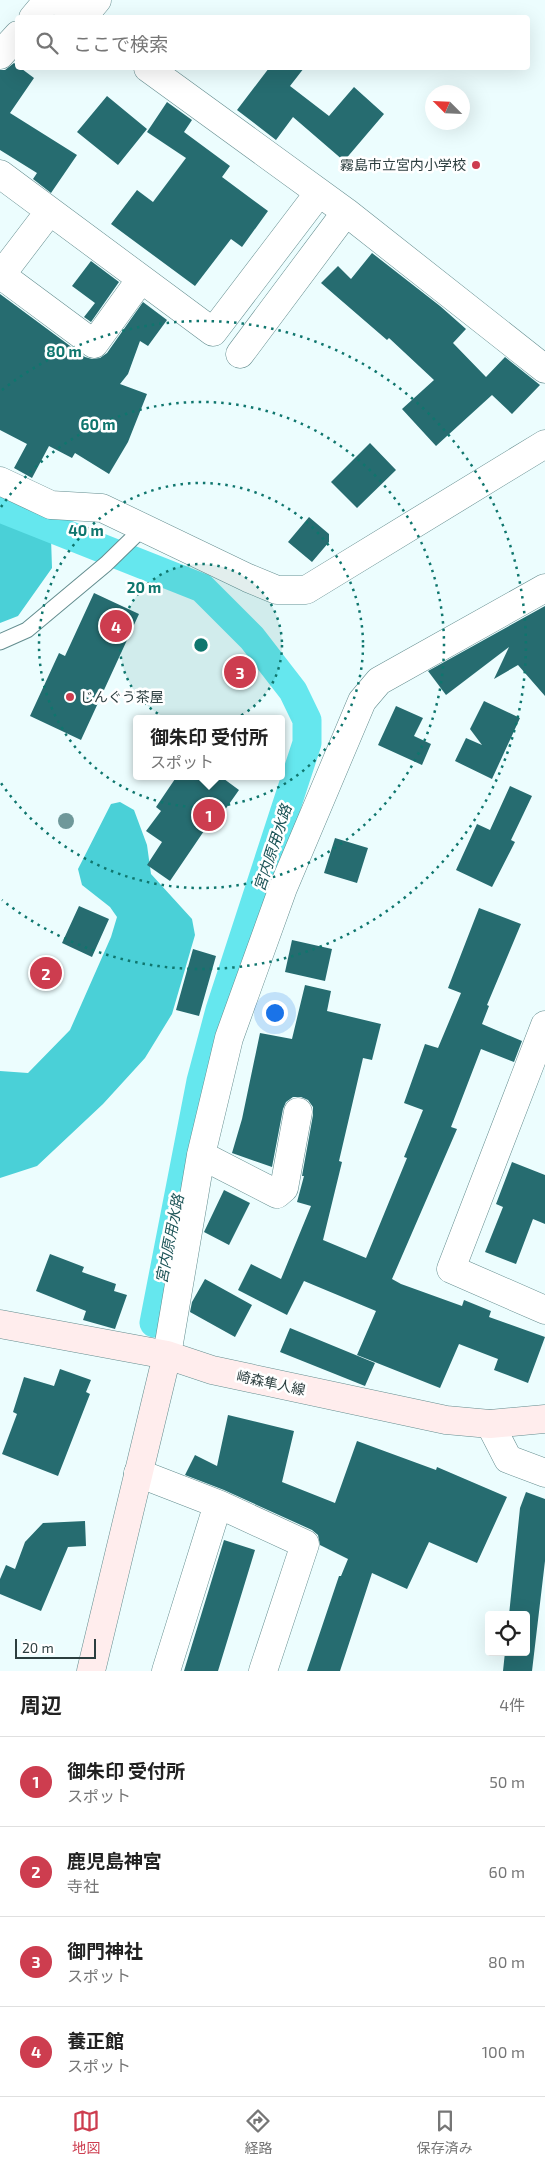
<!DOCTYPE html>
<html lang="ja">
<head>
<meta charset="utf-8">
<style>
	body { margin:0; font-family:"Exo 2","Noto Sans JP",sans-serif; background:#f6f6f6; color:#222 }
	.controls { position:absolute; right:15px; bottom:15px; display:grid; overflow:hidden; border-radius:5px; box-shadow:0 5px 20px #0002 }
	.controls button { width:45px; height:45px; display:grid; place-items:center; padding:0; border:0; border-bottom:1px solid #e0e0e0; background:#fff; color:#222; font:25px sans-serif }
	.compass { position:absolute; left:425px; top:85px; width:45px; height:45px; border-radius:50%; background:#fff; box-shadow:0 5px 20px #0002; rotate:294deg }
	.scale { position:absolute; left:15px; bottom:12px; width:81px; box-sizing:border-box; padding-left:5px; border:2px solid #2c3e3f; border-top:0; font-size:14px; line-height:18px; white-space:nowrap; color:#2c3e3f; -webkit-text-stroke:4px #fff; paint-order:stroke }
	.you { position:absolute; left:274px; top:1012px; width:18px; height:18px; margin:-12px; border:4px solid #fff; border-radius:50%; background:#1a73e8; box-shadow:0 0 0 8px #1a73e833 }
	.badge { display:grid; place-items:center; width:32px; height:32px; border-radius:50%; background:#cd3d4f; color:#fff; font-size:16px; font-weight:700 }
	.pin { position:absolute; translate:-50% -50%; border:2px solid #fff; box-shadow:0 1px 5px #0006 }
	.popup { position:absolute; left:133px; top:715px; width:152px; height:65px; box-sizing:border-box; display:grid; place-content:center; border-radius:5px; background:#fff; filter:drop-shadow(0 1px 4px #0005); font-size:16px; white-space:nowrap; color:#767676 }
	.popup b { font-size:19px; color:#222 }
	.popup::after { content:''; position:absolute; left:50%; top:100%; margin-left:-10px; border:10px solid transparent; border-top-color:#fff }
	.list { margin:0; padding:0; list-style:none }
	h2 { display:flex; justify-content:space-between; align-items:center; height:65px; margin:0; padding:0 20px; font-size:21px }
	h2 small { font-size:16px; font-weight:400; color:#767676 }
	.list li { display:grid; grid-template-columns:32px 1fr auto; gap:15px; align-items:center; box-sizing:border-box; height:90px; padding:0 20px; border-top:1px solid #e0e0e0 }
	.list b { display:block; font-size:19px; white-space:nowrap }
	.list p { margin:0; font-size:16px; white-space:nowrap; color:#767676 }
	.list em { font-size:16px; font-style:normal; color:#767676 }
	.icon { flex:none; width:28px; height:28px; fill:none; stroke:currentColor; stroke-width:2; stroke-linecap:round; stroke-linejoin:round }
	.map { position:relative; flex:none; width:545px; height:1671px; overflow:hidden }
	.search { position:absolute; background:#fff; box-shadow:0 5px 20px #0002; left:15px; right:15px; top:15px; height:55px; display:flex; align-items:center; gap:12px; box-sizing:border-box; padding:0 18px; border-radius:5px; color:#767676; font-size:19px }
	.sheet { height:425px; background:#fff }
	nav { display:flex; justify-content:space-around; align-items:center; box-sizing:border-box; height:70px; border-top:1px solid #e0e0e0; background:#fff; font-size:14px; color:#767676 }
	nav a { display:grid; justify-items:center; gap:2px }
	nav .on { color:#cd3d4f }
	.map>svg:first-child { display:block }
	.forest { fill:#4ad0d7 }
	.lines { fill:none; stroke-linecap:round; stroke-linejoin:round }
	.canal { stroke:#65e7ee; stroke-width:29 }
	.building { fill:#266c70 }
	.lane-casing { stroke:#648d8f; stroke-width:17 }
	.street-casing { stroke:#648d8f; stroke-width:29 }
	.secondary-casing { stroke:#648d8f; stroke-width:29 }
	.lane { stroke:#fff; stroke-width:15 }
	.street { stroke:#fff; stroke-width:28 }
	.secondary { stroke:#ffeded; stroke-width:28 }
	.tree { fill:#6f989a }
	.ring { fill:none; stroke:#0f766e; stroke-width:2.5; stroke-dasharray:2.5 5 }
	.poi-dot { fill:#cd3d4f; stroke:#fff; stroke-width:2 }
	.labels { text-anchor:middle; stroke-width:5; stroke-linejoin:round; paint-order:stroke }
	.poi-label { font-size:14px; fill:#2c3e3f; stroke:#fff; text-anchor:end }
	.street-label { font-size:14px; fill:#2c3e3f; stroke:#fff }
	.water-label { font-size:15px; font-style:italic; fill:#1d5558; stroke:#fff }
	.centre { fill:#0f766e; stroke:#fff; stroke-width:2.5 }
	.ring-label { font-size:15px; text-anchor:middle; font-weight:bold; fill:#0f766e; stroke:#fff; stroke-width:5; stroke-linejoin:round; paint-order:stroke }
</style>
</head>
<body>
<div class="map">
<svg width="545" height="1671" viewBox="0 0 545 1671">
	<rect width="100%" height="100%" fill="#ecfdfe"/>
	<path class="forest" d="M0 517 51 538 52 568 18 616 0 623Z
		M120 802 134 810 147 845 151 874 192 919 195 935 172 1014 145 1058 103 1104 37 1166 0 1178V1071L28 1073 70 1030 111 937 117 917 110 907 82 885 78 869 111 804Z"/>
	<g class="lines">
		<path class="canal" d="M0 508 202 588 252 638 293 691 307 720V743L220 1010 201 1081 154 1323"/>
	</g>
	<path class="building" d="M14 63 34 78 10 113 77 155 51 193 33 179 37 173 0 150V70H5Z
		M269 68H304L290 86 329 116 354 87 384 114 344 161 293 117 276 140 237 110Z
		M107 96 147 129 118 165 77 132Z
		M167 102 192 120 184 132 230 166 222 177 268 211 242 247 231 239 195 286 111 224 137 190 153 202 186 158 147 132Z
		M372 253 440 306 466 329 453 343 486 377 505 357 540 385 512 414 492 395 436 446 402 409 434 380 389 338 387 340 321 283 338 266 351 279Z
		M91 261 119 282 91 322 84 317 95 303 72 286Z
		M0 294 85 357 92 359 100 358 107 353 143 302 167 320 148 346 140 341 128 374 120 384 147 394 128 442 109 474 75 453 72 458 49 446 32 478 14 468 27 444 0 430Z
		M370 443 396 470 357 508 331 482Z
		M309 517 329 534V542L312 562 288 542Z
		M94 593 139 614 81 740 30 716 59 653 65 656Z
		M545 606V696L518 665 494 679 509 647 446 695 428 671Z
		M484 701 520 718 492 779 455 761 466 738 482 745 470 729Z
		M396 706 423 718 414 736 431 744 422 765 378 745Z
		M177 776H220L239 790 210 831 206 828 170 881 147 865 162 842 146 831 161 811 156 807Z
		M510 786 532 796 511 840 515 842 492 887 456 870 477 824 490 830Z
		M335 838 368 848 357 883 324 873Z
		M79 906 109 919 92 957 62 943Z
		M479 908 521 924 487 1005 489 1006 482 1024 522 1041 514 1062 481 1049 451 1127 457 1129 392 1279 401 1284 462 1306 464 1300 491 1311 489 1317 545 1337 528 1383 494 1370 498 1359 459 1344 440 1388 357 1355 376 1311 304 1281 287 1315 238 1290 251 1264 281 1279 311 1206 297 1202 304 1176H302L313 1115V1107L308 1100 301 1097H293L286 1102 283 1109 272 1167 232 1153 242 1119 260 1033 292 1039 305 985 331 991 327 1011 381 1024 372 1060 363 1058 339 1161 342 1162 323 1240 366 1258 407 1158 404 1157 423 1110 404 1103 425 1044 438 1048 461 993 448 988Z
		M292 940 332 949 325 981 285 972Z
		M193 949 216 956 199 1016 176 1010Z
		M512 1162 545 1175V1224L533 1219 516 1264 485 1252 503 1207 496 1204Z
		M224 1190 250 1203 229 1245 204 1232Z
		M50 1254 84 1267 82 1272 116 1284 114 1291 127 1295 115 1329 83 1320 86 1311 36 1291Z
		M205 1279 252 1305 235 1337 190 1312 192 1302Z
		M290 1328 375 1363 365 1386 280 1352Z
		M60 1369 91 1380 86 1392 90 1394 58 1476 2 1454 17 1414 13 1412 24 1377 54 1386Z
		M228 1415 294 1431 282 1482 335 1503 357 1441 436 1470 437 1467 507 1497 477 1563 429 1542 407 1589 372 1573 340 1671H307L339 1576H341L348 1559 320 1545 318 1535 312 1530 224 1490 185 1475 195 1455 217 1466Z
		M526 1492 545 1499V1561L532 1671H503L505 1652H526V1615H509L520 1508Z
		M85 1521 86 1546 68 1547 41 1611 0 1594V1579L6 1565 15 1569 25 1542 43 1523Z
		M224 1540 255 1550 218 1671H184Z"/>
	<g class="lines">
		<g class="lane-casing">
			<path id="lane" d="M0 642 27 630 106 564 144 527"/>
		</g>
		<g class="street-casing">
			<path id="street" d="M58 0 80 18
				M33 18 48 0
				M82 18 97 0
				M0 55 18 35
				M148 68 346 212 545 369
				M0 174 213 332 318 194
				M49 212 1 275 94 344 141 279
				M240 354 346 212
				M0 481 51 505 102 508 248 578 277 590H306L545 444
				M545 1025 451 1269 545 1310
				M201 1155 277 1194 284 1188 298 1112
				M167 1355 201 1155 229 1038 283 888 362 701 379 681 545 588
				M490 1424 508 1459 545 1473
				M138 1473 218 1504 305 1544 263 1671
				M166 1671 218 1504"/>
		</g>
		<g class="secondary-casing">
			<path id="secondary" d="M0 1324 167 1355 212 1370 446 1420 490 1424 545 1419
				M91 1671 167 1355"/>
		</g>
		<use href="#lane" class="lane"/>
		<use href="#street" class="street"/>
		<use href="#secondary" class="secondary"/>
	</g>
	<circle class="tree" cx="66" cy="821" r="8"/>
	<circle cx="201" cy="645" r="81" fill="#0f766e" fill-opacity=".12"/>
	<g class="ring">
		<circle cx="201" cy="645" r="81"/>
		<circle cx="201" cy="645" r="162"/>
		<path d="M1 507A243 243 0 1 1 1 783"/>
		<path d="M2 390A324 324 0 1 1 2 900"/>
	</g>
	<g class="poi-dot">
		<circle cx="476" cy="165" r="5"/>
		<circle cx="70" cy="697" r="5"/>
	</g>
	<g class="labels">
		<g class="poi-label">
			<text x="466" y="170">霧島市立宮内小学校</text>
			<text x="80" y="702" text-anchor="start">じんぐう茶屋</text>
		</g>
		<g class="street-label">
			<text transform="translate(271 1383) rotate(12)" y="5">崎森隼人線</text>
		</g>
		<g class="water-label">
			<text transform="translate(273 848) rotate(-72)" y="5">宮内原用水路</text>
			<text transform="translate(170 1239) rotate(-79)" y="5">宮内原用水路</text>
		</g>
	</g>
	<circle cx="201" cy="645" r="8" class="centre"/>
	<g class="ring-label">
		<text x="64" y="357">80 m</text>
		<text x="98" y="430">60 m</text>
		<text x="86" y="536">40 m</text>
		<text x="144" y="593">20 m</text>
	</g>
</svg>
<div class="controls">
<button><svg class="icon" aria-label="locate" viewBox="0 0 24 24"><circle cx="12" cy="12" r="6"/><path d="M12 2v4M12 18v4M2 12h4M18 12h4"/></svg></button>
</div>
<svg class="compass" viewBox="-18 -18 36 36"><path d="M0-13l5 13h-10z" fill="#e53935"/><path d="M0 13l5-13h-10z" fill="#767676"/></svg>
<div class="scale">20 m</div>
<div class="you"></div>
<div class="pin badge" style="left:209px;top:815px">1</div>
<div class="popup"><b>御朱印 受付所</b>スポット</div>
<div class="pin badge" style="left:46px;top:973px">2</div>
<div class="pin badge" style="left:240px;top:672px">3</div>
<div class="pin badge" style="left:116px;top:626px">4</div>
<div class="search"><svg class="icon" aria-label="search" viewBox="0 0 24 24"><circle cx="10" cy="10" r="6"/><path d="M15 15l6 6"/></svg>ここで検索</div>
</div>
<section class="sheet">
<h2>周辺<small>4件</small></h2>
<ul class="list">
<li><span class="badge">1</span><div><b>御朱印 受付所</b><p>スポット</p></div><em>50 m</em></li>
<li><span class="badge">2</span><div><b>鹿児島神宮</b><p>寺社</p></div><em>60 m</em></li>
<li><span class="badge">3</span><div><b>御門神社</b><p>スポット</p></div><em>80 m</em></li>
<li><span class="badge">4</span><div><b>養正館</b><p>スポット</p></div><em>100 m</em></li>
</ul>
</section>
<nav>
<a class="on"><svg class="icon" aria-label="map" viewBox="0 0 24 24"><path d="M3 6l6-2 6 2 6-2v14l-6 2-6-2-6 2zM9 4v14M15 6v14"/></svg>地図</a>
<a><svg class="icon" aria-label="directions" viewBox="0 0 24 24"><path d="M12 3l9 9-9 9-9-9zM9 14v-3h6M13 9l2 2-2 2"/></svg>経路</a>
<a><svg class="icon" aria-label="saved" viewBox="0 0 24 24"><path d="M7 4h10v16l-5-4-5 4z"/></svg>保存済み</a>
</nav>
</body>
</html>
